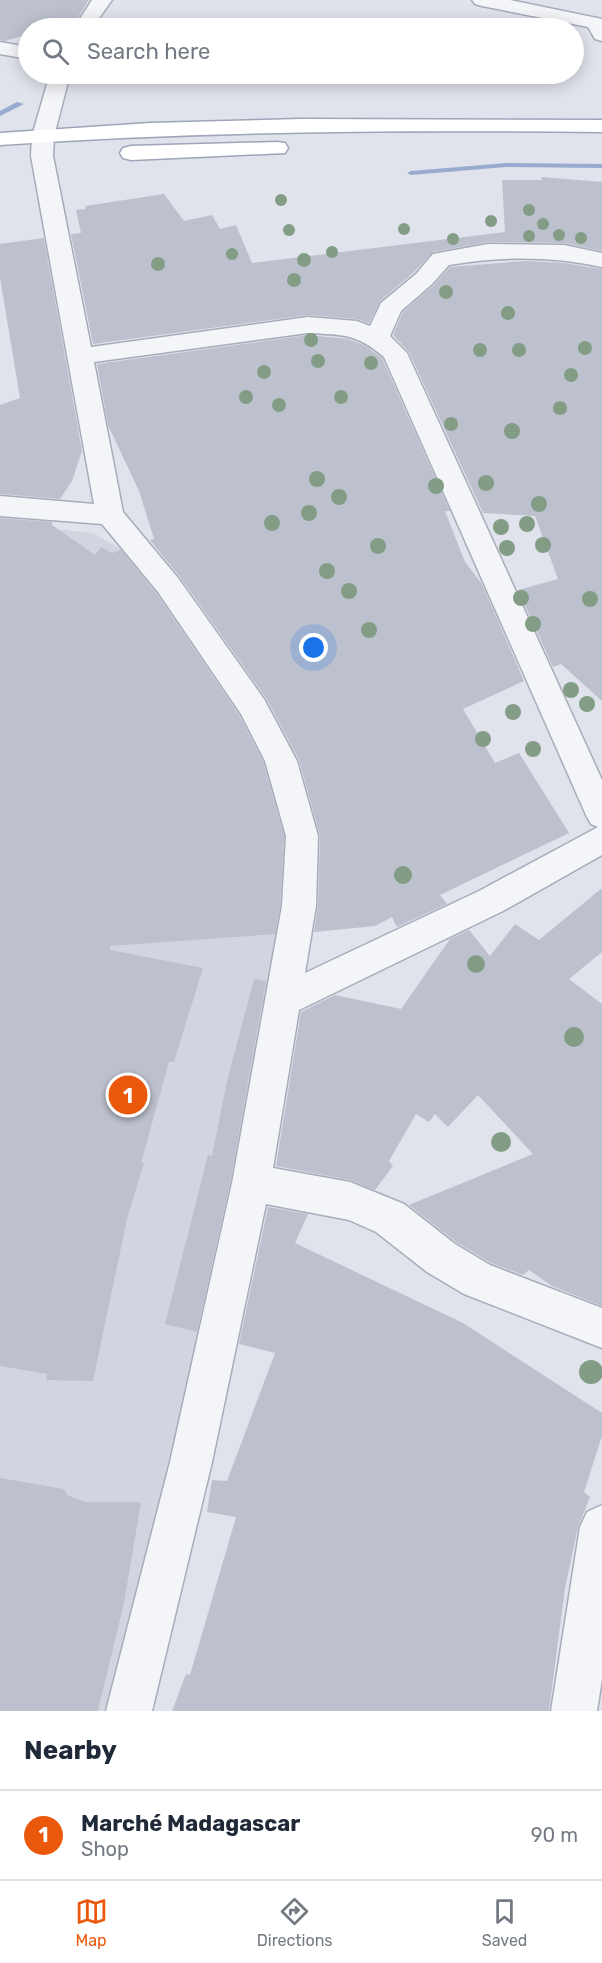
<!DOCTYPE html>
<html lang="en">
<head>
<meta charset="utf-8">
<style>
	body { margin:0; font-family:Rubik,sans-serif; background:#f2f2f3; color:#1f2937 }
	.you { position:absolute; left:314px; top:648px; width:21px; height:21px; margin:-15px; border:4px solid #fff; border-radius:50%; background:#1a73e8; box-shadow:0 0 0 9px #1a73e833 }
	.badge { display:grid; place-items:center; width:39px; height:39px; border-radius:50%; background:#ea580c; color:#fff; font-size:20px; font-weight:700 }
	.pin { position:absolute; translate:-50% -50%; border:3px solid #fff; box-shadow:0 2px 6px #0006 }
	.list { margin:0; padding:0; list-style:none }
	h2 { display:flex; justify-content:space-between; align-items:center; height:78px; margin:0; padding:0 24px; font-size:26px }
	h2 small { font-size:20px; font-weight:400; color:#747a83 }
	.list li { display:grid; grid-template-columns:39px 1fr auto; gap:18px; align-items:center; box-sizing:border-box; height:90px; padding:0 24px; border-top:2px solid #e0e1e3 }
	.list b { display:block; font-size:22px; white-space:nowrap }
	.list p { margin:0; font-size:20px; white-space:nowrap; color:#747a83 }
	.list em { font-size:20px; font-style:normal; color:#747a83 }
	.icon { flex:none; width:33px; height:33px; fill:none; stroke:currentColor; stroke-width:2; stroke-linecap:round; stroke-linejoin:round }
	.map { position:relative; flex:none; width:602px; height:1711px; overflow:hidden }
	.search { position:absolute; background:#fff; box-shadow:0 3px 15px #0003; left:18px; right:18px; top:18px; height:66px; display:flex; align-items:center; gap:15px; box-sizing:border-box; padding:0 21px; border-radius:33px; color:#747a83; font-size:22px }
	.sheet { height:168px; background:#fff }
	nav { display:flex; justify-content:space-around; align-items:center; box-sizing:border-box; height:84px; border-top:2px solid #e0e1e3; background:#fff; font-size:16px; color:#747a83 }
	nav a { display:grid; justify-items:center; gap:3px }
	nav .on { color:#ea580c }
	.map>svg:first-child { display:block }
	.built { fill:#d2d5e0 }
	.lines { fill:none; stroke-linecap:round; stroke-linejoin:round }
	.stream { fill:#98aace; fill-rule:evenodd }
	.building { fill:#bdc1ce }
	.minor-casing { stroke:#a8acb9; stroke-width:3 }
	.major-casing { stroke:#9ea5b8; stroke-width:3 }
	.minor { fill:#f4f5f9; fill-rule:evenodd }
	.major { fill:#fff; fill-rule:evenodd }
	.tree { fill:#829c86 }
</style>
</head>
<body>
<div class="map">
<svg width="602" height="1711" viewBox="0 0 602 1711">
	<rect width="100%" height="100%" fill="#e0e3eb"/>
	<path class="built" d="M0 523 93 533 133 556 247 715 282 793 291 856 243 1164 112 1711H0Z"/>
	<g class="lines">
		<path class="stream" d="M78 74H87L81 78H78Z
			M17 102 24 104 0 116V111Z
			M506 163 602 164V168L506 167 411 175 407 173 411 171Z"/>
	</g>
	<path class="building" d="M0 0H89L77 19 45 28H28V34L5 41 0 40Z
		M541 177 602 182V251L564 243 488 242 433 252 414 272 380 301 369 323 357 319 308 315 93 344 71 234 81 233 76 210 86 209 85 206 164 194 184 221 212 215 220 229 236 225 252 263 505 232 502 180H542Z
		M44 238 82 451 72 481 60 499 0 494V405L20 398 0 278V244Z
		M525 261 564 263 602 269V701L561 664 553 667 518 590 558 579 535 516 483 513 409 352 393 335 403 312 433 286 450 267Z
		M308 335 348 339 364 345 382 358 450 511H445L465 562 482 584 524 681 463 709 495 763 519 753 569 833 440 895 447 904 397 927 392 917 375 926 314 932 318 906 320 836 299 760 266 698 180 577 150 540 154 539 139 491 108 425 97 364Z
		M0 518 52 522V525L95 555 101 547 112 553 121 550 156 593 239 715 263 762 284 836 280 906 275 934 110 946V950L203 968 174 1062H169L141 1163H144L127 1219 93 1381 46 1380 47 1374 0 1366Z
		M602 888V952L569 979 602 1004V1306L552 1286 529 1270 523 1275 491 1263 456 1242 409 1205 533 1154 478 1095 448 1127 435 1114 429 1122 416 1114 389 1161 393 1166 375 1190 350 1180 276 1166 301 1012 335 995 401 1009 450 939 469 930 490 956 515 924 539 940Z
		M254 979 266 981 230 1183 197 1332 165 1324 208 1155 212 1156 227 1081Z
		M268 1207 308 1214 295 1243 463 1323 602 1413V1436L584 1492 590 1497 578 1527 565 1588 549 1711H172L186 1674 190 1675 236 1517 207 1512 212 1480 227 1481 275 1353 239 1344Z
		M0 1478 64 1489 67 1495 85 1502H141L124 1603 98 1711H0Z"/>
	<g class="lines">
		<g class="minor-casing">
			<path id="minor" d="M92 0H112L92 28H74Z
				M472 0H510L602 19V41L595 39 588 27 482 6 475 4Z
				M0 42 28 47V59L0 54Z
				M50 74H70L54 136 53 156 91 347 308 317 357 321 370 326 381 303 416 274 433 254 488 244 564 245 602 253V267C551 256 500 256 449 265L432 284 401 311 390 336 407 353 602 780V855L503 911 299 1010 273 1168 350 1182 404 1204 455 1244 490 1265 602 1308V1348L464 1294 427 1272 376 1232 349 1220 266 1204 212 1462 152 1711H106L170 1462 232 1183 282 906 286 836 265 761 241 714 158 592 102 524 0 516V496L94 504 31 156 32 136ZM308 333C343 335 356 333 384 357L586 815 591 824 598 827 479 891 305 973 316 906 318 836 297 761 264 699 178 578 123 512 94 362Z
				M602 1505V1679L597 1711H551L580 1527 587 1512Z"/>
		</g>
		<g class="major-casing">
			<path id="major" d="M301 119 602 120V132C401 130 201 131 0 145V133L150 123Z
				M277 142 285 143 288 148 285 153 131 160 123 158 120 153 123 148 131 146Z"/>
		</g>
		<use href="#minor" class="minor"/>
		<use href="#major" class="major"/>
	</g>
	<g class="tree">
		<circle cx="281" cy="200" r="6"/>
		<circle cx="529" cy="210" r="6"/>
		<circle cx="491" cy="221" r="6"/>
		<circle cx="543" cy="224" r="6"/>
		<circle cx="404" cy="229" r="6"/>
		<circle cx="289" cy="230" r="6"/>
		<circle cx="559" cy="235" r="6"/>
		<circle cx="529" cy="236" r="6"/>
		<circle cx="581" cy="238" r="6"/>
		<circle cx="453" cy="239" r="6"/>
		<circle cx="332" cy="252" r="6"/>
		<circle cx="232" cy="254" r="6"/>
		<circle cx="304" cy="260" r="7"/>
		<circle cx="158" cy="264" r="7"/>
		<circle cx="294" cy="280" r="7"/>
		<circle cx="446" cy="292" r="7"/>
		<circle cx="508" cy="313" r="7"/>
		<circle cx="311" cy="340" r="7"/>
		<circle cx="585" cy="348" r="7"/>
		<circle cx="480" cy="350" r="7"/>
		<circle cx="519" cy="350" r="7"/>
		<circle cx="318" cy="361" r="7"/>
		<circle cx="371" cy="363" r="7"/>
		<circle cx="264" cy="372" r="7"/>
		<circle cx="571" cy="375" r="7"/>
		<circle cx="246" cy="397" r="7"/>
		<circle cx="341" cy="397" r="7"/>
		<circle cx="279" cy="405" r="7"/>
		<circle cx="560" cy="408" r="7"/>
		<circle cx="451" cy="424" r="7"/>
		<circle cx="512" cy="431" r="8"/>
		<circle cx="317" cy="479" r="8"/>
		<circle cx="486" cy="483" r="8"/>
		<circle cx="436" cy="486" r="8"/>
		<circle cx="339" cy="497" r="8"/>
		<circle cx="539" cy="504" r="8"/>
		<circle cx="309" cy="513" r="8"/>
		<circle cx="272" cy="523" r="8"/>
		<circle cx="527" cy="524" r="8"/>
		<circle cx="501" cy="527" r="8"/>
		<circle cx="543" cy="545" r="8"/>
		<circle cx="378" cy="546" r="8"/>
		<circle cx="507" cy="548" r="8"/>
		<circle cx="327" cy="571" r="8"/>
		<circle cx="349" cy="591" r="8"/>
		<circle cx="521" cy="598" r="8"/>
		<circle cx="590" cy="599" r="8"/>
		<circle cx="533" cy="624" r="8"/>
		<circle cx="369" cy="630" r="8"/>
		<circle cx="571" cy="690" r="8"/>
		<circle cx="587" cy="704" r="8"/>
		<circle cx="513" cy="712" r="8"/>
		<circle cx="483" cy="739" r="8"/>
		<circle cx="533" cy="749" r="8"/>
		<circle cx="403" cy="875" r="9"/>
		<circle cx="476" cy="964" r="9"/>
		<circle cx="574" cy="1037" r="10"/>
		<circle cx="501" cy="1142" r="10"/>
		<circle cx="591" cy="1372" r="12"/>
	</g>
</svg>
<div class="you"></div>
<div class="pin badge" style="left:128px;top:1095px">1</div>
<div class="search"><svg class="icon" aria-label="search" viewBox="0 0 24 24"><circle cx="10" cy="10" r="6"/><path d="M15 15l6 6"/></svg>Search here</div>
</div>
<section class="sheet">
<h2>Nearby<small></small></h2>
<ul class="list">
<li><span class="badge">1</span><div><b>Marché Madagascar</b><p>Shop</p></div><em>90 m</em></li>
</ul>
</section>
<nav>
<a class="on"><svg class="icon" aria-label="map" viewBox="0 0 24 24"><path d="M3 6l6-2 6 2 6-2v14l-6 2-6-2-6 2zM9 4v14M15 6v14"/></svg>Map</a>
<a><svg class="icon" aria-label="directions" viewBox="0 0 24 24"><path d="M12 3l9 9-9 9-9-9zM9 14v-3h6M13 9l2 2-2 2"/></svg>Directions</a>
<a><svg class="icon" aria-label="saved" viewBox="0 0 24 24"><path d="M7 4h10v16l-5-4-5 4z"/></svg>Saved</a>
</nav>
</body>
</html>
